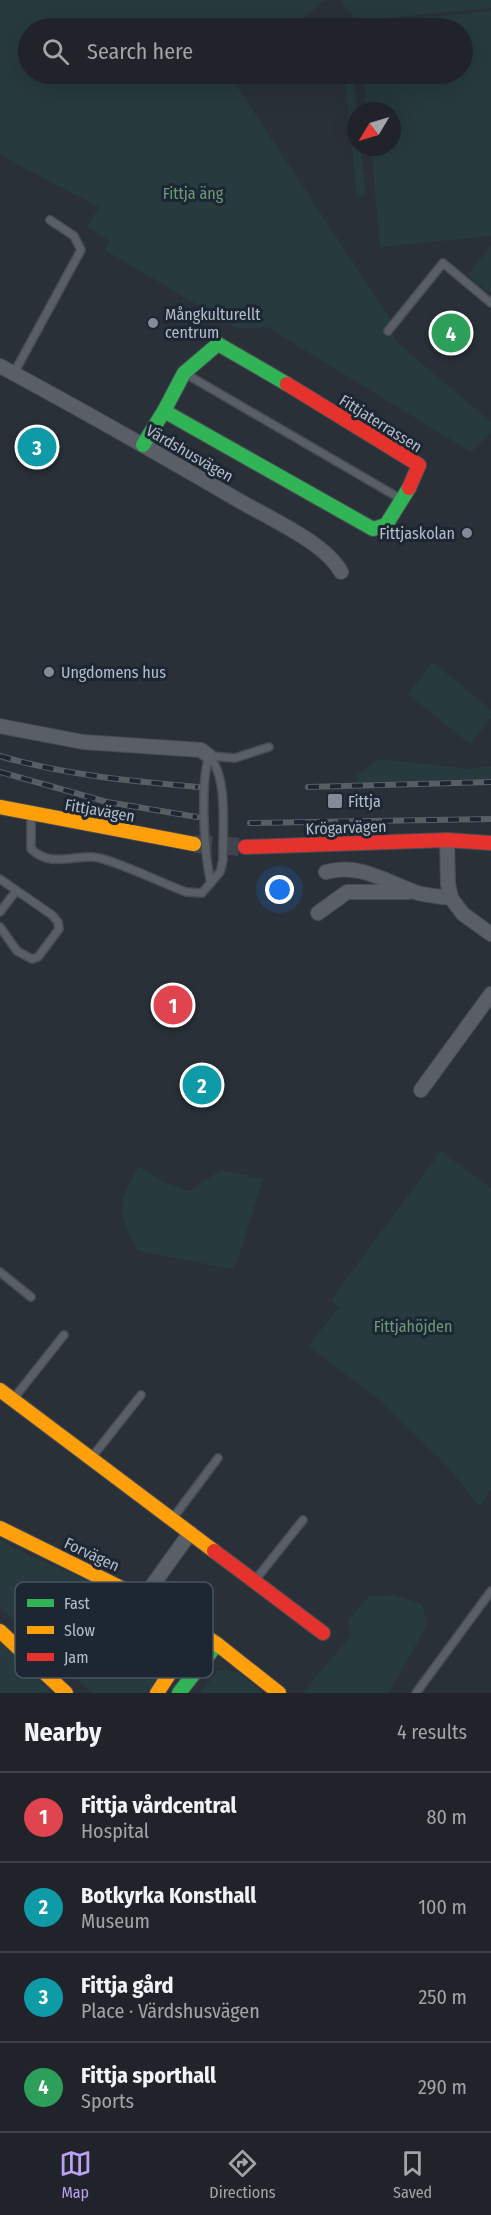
<!DOCTYPE html>
<html lang="en">
<head>
<meta charset="utf-8">
<style>
	body { margin:0; font-family:"Fira Sans Condensed",sans-serif; background:#2d3036; color:#f1f3f6 }
	.compass { position:absolute; left:347px; top:102px; width:54px; height:54px; border-radius:50%; background:#20242a; box-shadow:0 6px 24px #0002; rotate:232deg }
	.you { position:absolute; left:280px; top:890px; width:21px; height:21px; margin:-15px; border:4px solid #fff; border-radius:50%; background:#1a73e8; box-shadow:0 0 0 9px #1a73e833 }
	.badge { display:grid; place-items:center; width:39px; height:39px; border-radius:50%; background:#bca0f2; color:#fff; font-size:20px; font-weight:700 }
	.pin { position:absolute; translate:-50% -50%; border:3px solid #fff; box-shadow:0 2px 6px #0006 }
	.list { margin:0; padding:0; list-style:none }
	h2 { display:flex; justify-content:space-between; align-items:center; height:78px; margin:0; padding:0 24px; font-size:26px }
	h2 small { font-size:20px; font-weight:400; color:#a2a4a8 }
	.list li { display:grid; grid-template-columns:39px 1fr auto; gap:18px; align-items:center; box-sizing:border-box; height:90px; padding:0 24px; border-top:2px solid #3d4147 }
	.list b { display:block; font-size:22px; white-space:nowrap }
	.list p { margin:0; font-size:20px; white-space:nowrap; color:#a2a4a8 }
	.list em { font-size:20px; font-style:normal; color:#a2a4a8 }
	.icon { flex:none; width:33px; height:33px; fill:none; stroke:currentColor; stroke-width:2; stroke-linecap:round; stroke-linejoin:round }
	.map { position:relative; flex:none; width:491px; height:1693px; overflow:hidden }
	.search { position:absolute; background:#20242a; box-shadow:0 6px 24px #0002; left:18px; right:18px; top:18px; height:66px; display:flex; align-items:center; gap:15px; box-sizing:border-box; padding:0 21px; border-radius:33px; color:#a2a4a8; font-size:22px }
	.sheet { height:438px; background:#20242a }
	nav { display:flex; justify-content:space-around; align-items:center; box-sizing:border-box; height:84px; border-top:2px solid #3d4147; background:#20242a; font-size:16px; color:#a2a4a8 }
	nav a { display:grid; justify-items:center; gap:3px }
	nav .on { color:#bca0f2 }
	.map>svg:first-child { display:block }
	.green { fill:#273a3e }
	.lines { fill:none; stroke-linecap:round; stroke-linejoin:round }
	.secondary-tunnel { stroke:#3f454e; stroke-width:18; stroke-dasharray:18 9; stroke-linecap:butt }
	.lane-casing { stroke:#484c53; stroke-width:10 }
	.street-casing { stroke:#484c53; stroke-width:16 }
	.fast-casing { stroke:#484c53; stroke-width:16 }
	.slow-casing { stroke:#484c53; stroke-width:16 }
	.jam-casing { stroke:#484c53; stroke-width:16 }
	.lane { stroke:#5a5e66; stroke-width:7 }
	.street { stroke:#5a5e66; stroke-width:14 }
	.fast { stroke:#30b455; stroke-width:14 }
	.slow { stroke:#ff9f0a; stroke-width:14 }
	.jam { stroke:#e5322d; stroke-width:14 }
	.rail-casing { stroke:#595d64; stroke-width:6 }
	.rail { stroke:#1d2633; stroke-width:4; stroke-dasharray:11; stroke-linecap:butt }
	.poi-dot { fill:#848b96; stroke:#1d2633; stroke-width:2 }
	.labels { text-anchor:middle; stroke-width:6; stroke-linejoin:round; paint-order:stroke }
	.park-label { font-size:16px; fill:#6b9a76; stroke:#1d2633 }
	.poi-label { font-size:16px; fill:#b4bcc9; stroke:#1d2633; text-anchor:start }
	.street-label { font-size:16px; fill:#b4bcc9; stroke:#1d2633 }
	.key { fill:#1d2633; stroke:#4a5360; stroke-width:1.5 }
	.key-label { font-size:16px; fill:#b4bcc9 }
</style>
</head>
<body>
<div class="map">
<svg width="491" height="1693" viewBox="0 0 491 1693">
	<rect width="100%" height="100%" fill="#2a3038"/>
	<path class="green" d="M0 0H325L291 28H28V74H238L232 79 390 318 394 340 491 422V432L471 452 267 327 238 329 105 250 110 241 87 227 99 207 14 163 0 153Z
		M344 0H491V8L357 21 341 2Z
		M491 11V236L380 247 371 147H392V111H367L363 74H462V28H359L358 24Z
		M344 74H353L357 111 356 147H361L366 195 357 196Z
		M491 246V294L467 275Z
		M433 662 491 710V718L470 744 408 694Z
		M378 759 471 769 491 766V779L358 783 356 776Z
		M441 1151 491 1188V1490L479 1506 446 1465 382 1402 308 1346 339 1307 331 1300Z
		M139 1166 165 1183 189 1191 221 1170 263 1179 237 1263 232 1269 138 1251C116 1212 117 1205 139 1166Z
		M0 1540 35 1558 108 1589 168 1623 177 1641 175 1652 149 1693H92L0 1607Z
		M394 1595 422 1604 427 1625 389 1693H302L351 1636 348 1620 369 1596Z
		M0 1642 47 1688 50 1693H0Z
		M218 1670 238 1672 263 1693H200Z"/>
	<g class="lines">
		<path class="secondary-tunnel" d="M194 844 245 847"/>
		<g class="lane-casing">
			<path id="lane" d="M388 331 443 263 491 303
				M14 373 81 250 74 236 50 220
				M186 374 401 499
				M209 756C200 784 204 854 211 883
				M209 756 235 758 269 747
				M31 815V849C50 867 70 856 93 857 111 858 166 885 186 892L202 893 220 872 223 860C222 831 229 778 209 756
				M0 879 52 915 58 922 59 929 38 957 32 959 17 951 0 927
				M0 912 16 891
				M0 1272 31 1297
				M14 1398 64 1335
				M92 1457 141 1395
				M173 1518 218 1458
				M256 1579 303 1520
				M416 1693 491 1591"/>
		</g>
		<g class="street-casing">
			<path id="street" d="M0 366C80 409 159 454 238 500 267 517 326 543 341 572
				M0 726 83 742 201 750 209 756
				M326 872C360 863 384 881 415 892 426 896 439 896 451 898L448 884 447 840
				M451 898 463 914 491 934
				M318 913 347 892H408
				M421 1090 491 994
				M144 1597 190 1533"/>
		</g>
		<g class="fast-casing">
			<path id="fast" d="M164 411 184 373 218 344 287 384
				M143 445 164 411 373 529 386 525 409 488
				M179 1693 217 1644"/>
		</g>
		<g class="slow-casing">
			<path id="slow" d="M0 807 194 844
				M0 1390 214 1551
				M0 1528 166 1610 217 1644 279 1693
				M0 1631 66 1693
				M157 1693 198 1630"/>
		</g>
		<g class="jam-casing">
			<path id="jam" d="M287 384 419 465 409 488
				M245 847 447 840 491 843
				M214 1551 323 1633"/>
		</g>
		<use href="#lane" class="lane"/>
		<use href="#street" class="street"/>
		<use href="#fast" class="fast"/>
		<use href="#slow" class="slow"/>
		<use href="#jam" class="jam"/>
		<g class="rail-casing">
			<path id="rail" d="M0 756C64 775 132 781 198 787
				M0 772 107 802 197 817
				M308 787 491 782
				M250 823 491 819"/>
		</g>
		<use href="#rail" class="rail"/>
	</g>
	<g class="poi-dot">
		<circle cx="153" cy="323" r="6"/>
		<circle cx="467" cy="533" r="6"/>
		<circle cx="49" cy="672" r="6"/>
		<rect x="327" y="793" width="16" height="16" rx="3"/>
	</g>
	<g class="labels">
		<g class="park-label">
			<text x="193" y="199">Fittja äng</text>
			<text x="413" y="1332">Fittjahöjden</text>
		</g>
		<g class="poi-label">
			<text x="165" y="320">Mångkulturellt<tspan x="165" dy="18">centrum</tspan></text>
			<text x="455" y="539" text-anchor="end">Fittjaskolan</text>
			<text x="61" y="678">Ungdomens hus</text>
			<text x="348" y="807">Fittja</text>
		</g>
		<g class="street-label">
			<text transform="translate(381 423) rotate(32)" y="6">Fittjaterrassen</text>
			<text transform="translate(190 453) rotate(30)" y="6">Värdshusvägen</text>
			<text transform="translate(100 810) rotate(10)" y="6">Fittjavägen</text>
			<text transform="translate(346 827) rotate(-2)" y="6">Krögarvägen</text>
			<text transform="translate(92 1554) rotate(25)" y="6">Forvägen</text>
		</g>
	</g>
	<rect x="15" y="1582" width="198" height="96" rx="9" class="key"/>
	<rect x="27" y="1599" width="27" height="8" fill="#30b455"/>
	<rect x="27" y="1626" width="27" height="8" fill="#ff9f0a"/>
	<rect x="27" y="1653" width="27" height="8" fill="#e5322d"/>
	<g class="key-label">
		<text x="64" y="1609">Fast</text>
		<text x="64" y="1636">Slow</text>
		<text x="64" y="1663">Jam</text>
	</g>
</svg>
<svg class="compass" viewBox="-18 -18 36 36"><path d="M0-13l5 13h-10z" fill="#e53935"/><path d="M0 13l5-13h-10z" fill="#a2a4a8"/></svg>
<div class="you"></div>
<div class="pin badge" style="left:173px;top:1005px;background:#e0444e">1</div>
<div class="pin badge" style="left:202px;top:1085px;background:#0f9aa8">2</div>
<div class="pin badge" style="left:37px;top:447px;background:#0f9aa8">3</div>
<div class="pin badge" style="left:451px;top:333px;background:#2e9e5b">4</div>
<div class="search"><svg class="icon" aria-label="search" viewBox="0 0 24 24"><circle cx="10" cy="10" r="6"/><path d="M15 15l6 6"/></svg>Search here</div>
</div>
<section class="sheet">
<h2>Nearby<small>4 results</small></h2>
<ul class="list">
<li><span class="badge" style="background:#e0444e">1</span><div><b>Fittja vårdcentral</b><p>Hospital</p></div><em>80 m</em></li>
<li><span class="badge" style="background:#0f9aa8">2</span><div><b>Botkyrka Konsthall</b><p>Museum</p></div><em>100 m</em></li>
<li><span class="badge" style="background:#0f9aa8">3</span><div><b>Fittja gård</b><p>Place · Värdshusvägen</p></div><em>250 m</em></li>
<li><span class="badge" style="background:#2e9e5b">4</span><div><b>Fittja sporthall</b><p>Sports</p></div><em>290 m</em></li>
</ul>
</section>
<nav>
<a class="on"><svg class="icon" aria-label="map" viewBox="0 0 24 24"><path d="M3 6l6-2 6 2 6-2v14l-6 2-6-2-6 2zM9 4v14M15 6v14"/></svg>Map</a>
<a><svg class="icon" aria-label="directions" viewBox="0 0 24 24"><path d="M12 3l9 9-9 9-9-9zM9 14v-3h6M13 9l2 2-2 2"/></svg>Directions</a>
<a><svg class="icon" aria-label="saved" viewBox="0 0 24 24"><path d="M7 4h10v16l-5-4-5 4z"/></svg>Saved</a>
</nav>
</body>
</html>
